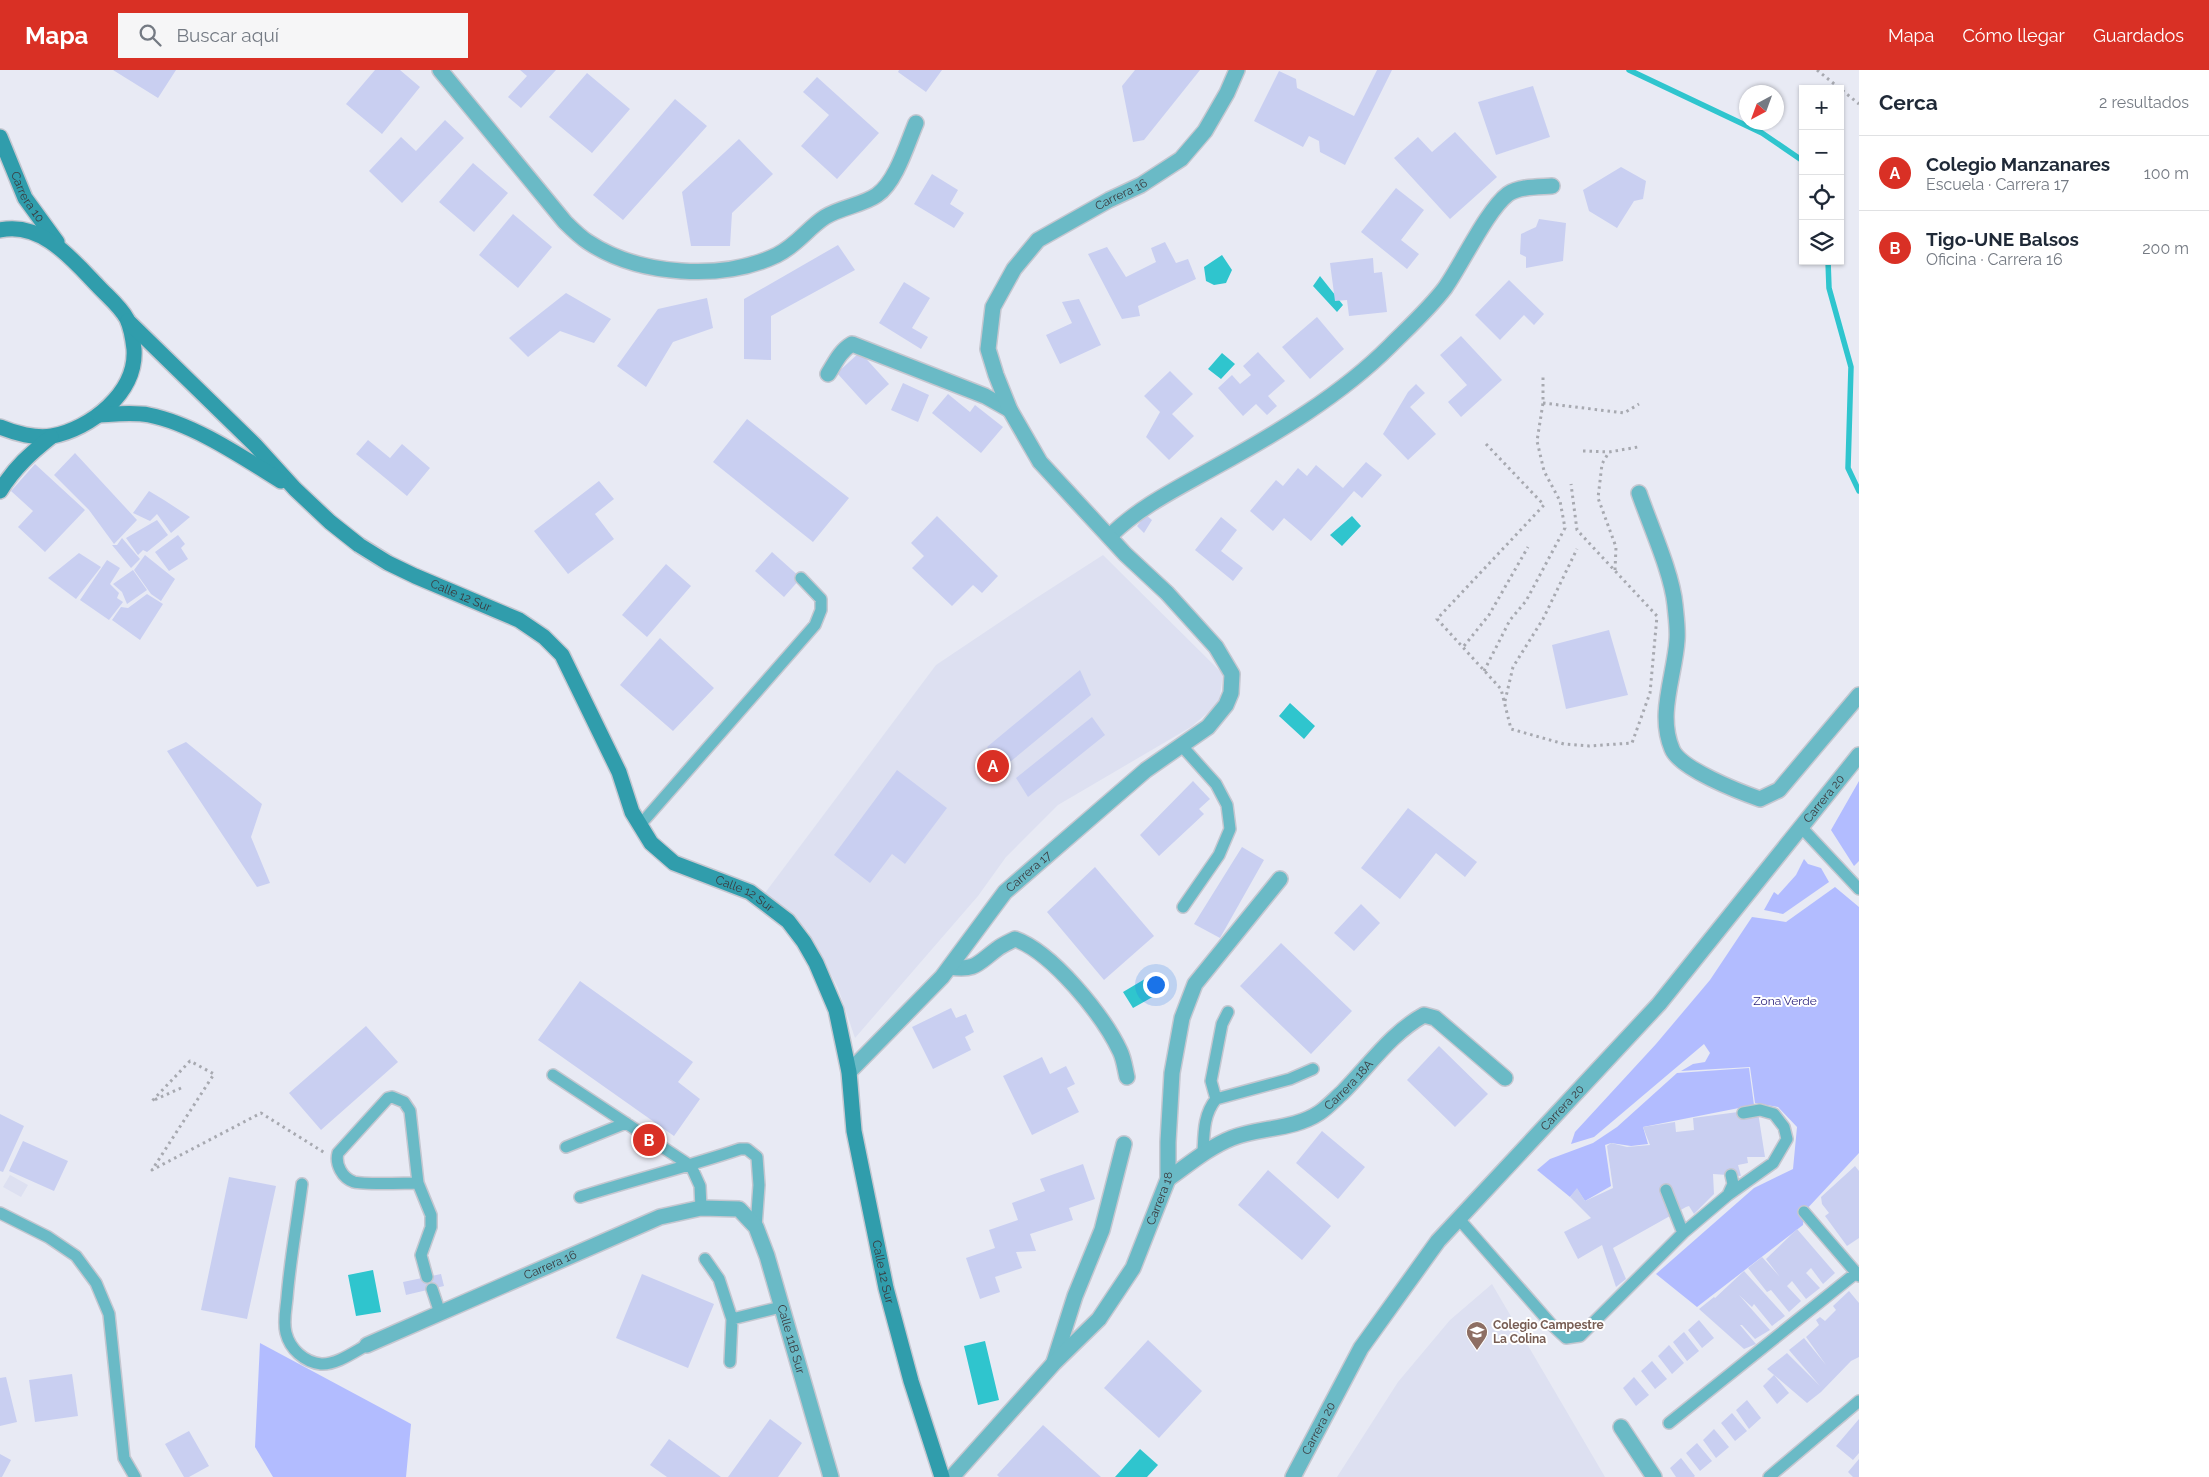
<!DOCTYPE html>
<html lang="es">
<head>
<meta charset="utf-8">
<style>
	body { margin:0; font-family:Raleway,sans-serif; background:#f6f6f7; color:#1f2937 }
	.controls { position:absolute; right:15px; top:15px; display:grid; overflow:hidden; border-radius:0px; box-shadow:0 1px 4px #0004 }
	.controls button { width:45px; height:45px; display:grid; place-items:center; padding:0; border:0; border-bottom:1px solid #e0e1e3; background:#fff; color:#1f2937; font:25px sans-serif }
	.compass { position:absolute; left:1739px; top:15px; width:45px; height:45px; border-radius:50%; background:#fff; box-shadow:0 1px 4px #0004; rotate:221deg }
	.you { position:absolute; left:1155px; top:914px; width:18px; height:18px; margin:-12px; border:4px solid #fff; border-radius:50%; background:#1a73e8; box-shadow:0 0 0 8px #1a73e833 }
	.badge { display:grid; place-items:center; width:32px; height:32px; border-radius:50%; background:#d93025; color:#fff; font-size:16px; font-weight:700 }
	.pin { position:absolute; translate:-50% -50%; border:2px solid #fff; box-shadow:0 1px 5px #0006 }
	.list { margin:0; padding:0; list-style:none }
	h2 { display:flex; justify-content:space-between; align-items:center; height:65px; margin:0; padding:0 20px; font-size:21px }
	h2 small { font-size:16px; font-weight:400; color:#747a83 }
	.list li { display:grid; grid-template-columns:32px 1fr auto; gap:15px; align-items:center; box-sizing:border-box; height:75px; padding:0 20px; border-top:1px solid #e0e1e3 }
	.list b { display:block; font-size:19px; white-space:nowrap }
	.list p { margin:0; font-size:16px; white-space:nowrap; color:#747a83 }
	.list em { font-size:16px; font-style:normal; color:#747a83 }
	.icon { flex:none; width:28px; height:28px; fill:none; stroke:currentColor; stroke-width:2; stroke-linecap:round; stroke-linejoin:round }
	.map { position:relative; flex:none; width:1859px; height:1407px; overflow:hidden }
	header { display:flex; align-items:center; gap:30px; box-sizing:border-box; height:70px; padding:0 25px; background:#d93025; color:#fff }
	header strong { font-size:24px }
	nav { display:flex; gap:28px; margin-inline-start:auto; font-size:18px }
	.search { width:350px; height:45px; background:#f6f6f7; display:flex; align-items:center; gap:12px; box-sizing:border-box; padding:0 18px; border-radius:0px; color:#747a83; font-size:19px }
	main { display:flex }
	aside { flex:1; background:#fff }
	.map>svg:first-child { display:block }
	.built { fill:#dde0f1 }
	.green { fill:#b2bcff }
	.water { fill:#2fc5ce }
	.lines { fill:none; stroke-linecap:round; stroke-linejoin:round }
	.stream { stroke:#2fc5ce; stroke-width:5.5 }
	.building { fill:#c9cff1 }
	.lane-casing { stroke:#c5c7d0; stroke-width:14 }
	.street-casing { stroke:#c5c7d0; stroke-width:18 }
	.secondary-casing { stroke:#c5c7d0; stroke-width:18 }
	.path { stroke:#a7a9b0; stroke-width:3; stroke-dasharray:2.5 4; stroke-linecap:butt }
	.lane { stroke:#6abac6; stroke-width:11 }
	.street { stroke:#6abac6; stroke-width:15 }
	.secondary { stroke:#309dac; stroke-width:15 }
	.labels { text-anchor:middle; stroke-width:4; stroke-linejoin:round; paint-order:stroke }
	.street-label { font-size:12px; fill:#3a3b3f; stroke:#fff }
	.park-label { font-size:12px; fill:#241b78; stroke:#fff }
	.education-label { font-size:12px; font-weight:bold; fill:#785e54; stroke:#fff; text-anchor:start }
</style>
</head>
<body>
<header>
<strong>Mapa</strong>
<div class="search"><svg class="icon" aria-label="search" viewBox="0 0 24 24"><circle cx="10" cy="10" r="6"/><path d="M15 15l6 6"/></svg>Buscar aquí</div>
<nav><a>Mapa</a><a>Cómo llegar</a><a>Guardados</a></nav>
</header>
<main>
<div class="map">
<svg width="1859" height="1407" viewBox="0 0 1859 1407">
	<rect width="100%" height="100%" fill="#e8eaf4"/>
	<path class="built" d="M1103 485 1223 604 1219 633 1191 657 1058 735 1006 787 978 826 855 968 838 918 808 861 765 823 936 595 1030 532Z
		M10 1105 28 1115 21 1127 3 1117Z
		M1492 1214 1605 1407H1337L1398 1312 1450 1250Z"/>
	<path class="green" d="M1859 711V791L1854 796 1831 760Z
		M1804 789 1808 794 1821 798 1829 812 1783 844 1764 840 1774 822 1778 825 1796 805Z
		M1835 817 1859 837V1083L1804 1142 1803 1155 1697 1237 1656 1204 1754 1118 1793 1099 1797 1057 1778 1037 1755 1033 1750 997 1681 1001 1693 994 1705 992 1710 983 1704 974 1594 1067 1571 1074 1575 1062 1656 974 1710 910 1752 847 1786 852Z
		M1749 998 1754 1035 1643 1057 1648 1074 1631 1076 1611 1073 1605 1075 1611 1116 1585 1131 1577 1119 1570 1127 1537 1100 1550 1089 1593 1073 1617 1057 1677 1003Z
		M260 1273 411 1354 406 1407H273L255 1377Z"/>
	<path class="water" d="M1222 185 1232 200 1226 213 1214 215 1206 211 1204 197Z
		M1320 206 1343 235 1337 242 1313 216Z
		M1222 283 1235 294 1221 309 1208 299Z
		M1352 446 1361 456 1342 476 1330 465Z
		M1290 633 1315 656 1304 669 1279 646Z
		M1155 903 1165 920 1133 938 1123 922Z
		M373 1200 381 1242 356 1246 348 1205Z
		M985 1271 999 1330 978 1335 964 1276Z
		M1140 1379 1158 1395 1147 1407H1115Z"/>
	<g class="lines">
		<path class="stream" d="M1629 0 1762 63 1803 91
			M1828 191 1829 218 1851 297 1848 398 1859 421"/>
	</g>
	<path class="building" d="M113 0H176L158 28Z
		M375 0H400L420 17 382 64 346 34Z
		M520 0H556L521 38 508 27 527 6Z
		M899 0H942L926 22 898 2Z
		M1135 0H1200L1144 70 1133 72 1122 16Z
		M1377 0H1392L1345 95 1320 82 1319 71 1309 66 1303 77 1254 51 1279 1 1296 9 1297 18 1354 46Z
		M587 3 630 39 592 83 549 47Z
		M817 7 879 63 837 109 801 76 829 45 803 22Z
		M1533 16 1550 67 1496 85 1478 32Z
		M675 29 707 56 623 150 593 125Z
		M445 50 464 68 402 133 369 101 401 67 416 81Z
		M1455 62 1497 107 1450 149 1394 88 1418 67 1432 82Z
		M739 69 773 104 732 143 730 176H691L682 122Z
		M473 93 508 123 474 162 439 132Z
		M1621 97 1646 111 1643 129 1634 131 1617 158 1589 141 1583 120Z
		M932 104 958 120 950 134 964 143 954 158 914 134Z
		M1396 118 1424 140 1401 170 1419 184 1407 199 1361 162Z
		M513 144 552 177 518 218 479 185Z
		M1539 149 1566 153 1563 191 1526 198V187L1520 184 1521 164 1536 157Z
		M1165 172 1176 193 1188 189 1196 209 1138 236 1140 246 1122 249 1088 184 1107 177 1126 207 1156 192 1151 178Z
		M838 175 855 200 771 246V290L744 289V229Z
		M1373 188 1374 203 1382 202 1387 242 1349 246 1347 230 1335 231 1330 193Z
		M1509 210 1544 244 1534 255 1524 245 1500 270 1475 245Z
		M904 212 930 228 912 258 928 267 921 279 879 253Z
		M566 223 611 249 594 273 560 261 528 287 509 268Z
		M707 228 713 258 673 272 646 317 617 296 658 239Z
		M1079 229 1101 275 1060 294 1046 265 1072 253 1062 232Z
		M1317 247 1344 279 1310 309 1282 277Z
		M1461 266 1502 310 1461 347 1448 332 1467 315 1440 285Z
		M860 282 889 314 866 335 837 303Z
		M1258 282 1285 311 1268 326 1277 336 1267 345 1256 334 1243 346 1218 318 1232 305 1240 314 1251 305 1243 296Z
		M1170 301 1193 324 1172 344 1194 366 1169 390 1146 367 1160 342 1144 326Z
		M903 313 929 325 918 352 891 340Z
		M1416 314 1425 323 1410 337 1436 364 1408 390 1383 364 1408 322Z
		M948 324 970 342 975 335 1003 357 981 383 932 343Z
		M747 349 849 428 813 472 713 392Z
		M368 370 390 388 402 374 430 398 407 426 356 384Z
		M75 383 137 450 114 474 89 440 54 405Z
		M1366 392 1382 405 1362 428 1354 421 1311 471 1284 448 1273 461 1250 441 1276 410 1283 416 1298 398 1307 406 1316 395 1343 418Z
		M35 394 85 440 45 482 18 457 33 441 11 421Z
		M599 411 614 429 595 444 614 469 568 504 534 461Z
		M149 421 164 430 190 447 171 463 157 444 150 451 133 443Z
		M1146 445 1152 450 1144 463 1137 456Z
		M937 446 998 506 982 523 973 515 952 536 912 498 924 486 911 473Z
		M1221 447 1237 460 1221 481 1243 498 1233 511 1195 480Z
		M157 450 168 465 147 482 143 480 138 485 126 468Z
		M178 465 185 474 181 478 188 489 169 501 155 482Z
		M122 468 140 489 131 498 112 475H117Z
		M772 482 801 508 784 527 755 501Z
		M79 483 101 497 76 529 48 508Z
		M145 485 175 509 161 531 151 524 134 500Z
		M107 490 120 498 110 514 119 523 117 528 123 532 109 550 80 530Z
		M666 494 691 516 647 567 622 545Z
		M133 500 147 520 127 534 122 522 113 514Z
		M147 524 163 534 140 570 112 550 121 537 128 538Z
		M1609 560 1628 625 1566 639 1552 575Z
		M660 568 714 618 673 661 620 615Z
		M1080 600 1091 625 1004 697 987 677Z
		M1092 647 1105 665 1028 727 1016 708Z
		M186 672 262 734 251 767 270 813 257 817 167 681Z
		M897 700 947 738 905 794 892 784 870 813 834 785Z
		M1193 711 1210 729 1199 739 1204 744 1159 786 1140 765Z
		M1408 738 1477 792 1465 807 1436 783 1400 829 1361 798Z
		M1242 777 1264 790 1220 868 1194 854Z
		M1095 797 1154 866 1104 910 1047 842Z
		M1361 834 1380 853 1354 881 1334 863Z
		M1281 873 1352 941 1311 984 1240 916Z
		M580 911 693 992 678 1012 700 1029 674 1066 538 970Z
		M951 938 956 948 966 944 974 962 965 967 971 980 933 999 912 957Z
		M366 956 398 992 321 1060 289 1023Z
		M1439 976 1488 1024 1455 1057 1407 1010Z
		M1042 987 1050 1004 1066 996 1075 1014 1067 1018 1079 1042 1032 1065 1003 1006Z
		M1757 1036 1765 1087H1747L1748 1093 1738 1095 1741 1106 1713 1104 1714 1124 1694 1144 1689 1136 1686 1137 1613 1178 1626 1209 1616 1217 1602 1175 1578 1189 1564 1162 1591 1148 1570 1127 1577 1118 1585 1131 1613 1118 1607 1076 1611 1073 1627 1077 1650 1075 1643 1057 1675 1052 1676 1062 1694 1060 1693 1048 1738 1042Z
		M0 1044 24 1056 3 1102 0 1101Z
		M1322 1061 1365 1097 1338 1129 1296 1093Z
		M23 1071 68 1091 54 1121 9 1101Z
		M1083 1094 1095 1129 1069 1138 1073 1150 1030 1164 1036 1181 1016 1182 1022 1198 995 1207 1000 1222 980 1229 966 1188 995 1178 989 1160 1018 1150 1012 1133 1045 1121 1040 1109Z
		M1855 1096 1859 1101V1168L1847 1176 1825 1146 1829 1143 1822 1134 1821 1127Z
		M1268 1100 1331 1156 1302 1190 1238 1135Z
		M229 1107 276 1116 247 1249 201 1240Z
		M1797 1159 1835 1203 1823 1214 1811 1198 1806 1203 1820 1218 1806 1229 1792 1211 1787 1216 1801 1231 1789 1242 1771 1220 1767 1222 1748 1198 1762 1187 1780 1207 1766 1189Z
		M1744 1201 1785 1246 1772 1256 1754 1234 1752 1237 1739 1225 1770 1260 1755 1269 1742 1255H1740L1756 1274 1744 1279 1699 1239 1714 1227 1715 1228Z
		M441 1204 444 1216 406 1225 403 1212Z
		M642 1204 714 1234 688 1298 616 1268Z
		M1849 1221 1859 1233V1287L1851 1291 1821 1322 1807 1333 1767 1299 1787 1283 1820 1316 1789 1280 1804 1268 1826 1295 1806 1267 1819 1255 1816 1250 1820 1247 1825 1251 1836 1240 1833 1236Z
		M1699 1250 1714 1268 1702 1278 1688 1260Z
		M1684 1262 1699 1281 1687 1291 1673 1272Z
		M1148 1270 1202 1321 1159 1368 1104 1318Z
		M1669 1275 1684 1293 1672 1304 1658 1286Z
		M1652 1291 1667 1309 1655 1319 1641 1301Z
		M72 1304 78 1346 35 1352 29 1310Z
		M1774 1305 1789 1323 1777 1334 1763 1316Z
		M6 1307 17 1352 0 1356V1308Z
		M1634 1307 1649 1325 1636 1336 1623 1318Z
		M1747 1330 1761 1348 1749 1359 1736 1340Z
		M1732 1343 1747 1361 1735 1371 1721 1353Z
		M770 1349 802 1373 778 1407H728Z
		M1859 1349V1383L1853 1390 1836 1376Z
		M1043 1355 1101 1407H999L997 1405Z
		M1714 1359 1729 1377 1716 1388 1703 1370Z
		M189 1361 209 1396 189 1407H184L165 1374Z
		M669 1369 721 1407H667L650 1395Z
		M1697 1373 1712 1391 1700 1401 1686 1383Z
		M0 1384 11 1390 2 1407H0Z
		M1681 1388 1695 1406 1694 1407H1676L1670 1398Z
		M1859 1389V1407H1853L1848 1402Z"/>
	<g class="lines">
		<g class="lane-casing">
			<path id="lane" d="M1181 675 1216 714 1227 735 1230 759 1219 785 1183 837
				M640 755 815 555 821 540V529L801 508
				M1801 757 1859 819
				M553 1005 691 1096 700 1116 701 1138
				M1216 1029 1211 1011 1222 954 1228 942
				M566 1077 626 1053
				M1203 1084C1204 1064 1203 1045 1216 1029L1290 1009 1313 999
				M418 1113C404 1113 366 1115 354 1112 342 1108 335 1094 338 1083L388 1028 392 1027 404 1032 410 1041 418 1113 431 1145V1157L421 1185 427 1207
				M302 1114C297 1153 290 1190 287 1228 286 1239 283 1252 286 1263 290 1279 304 1292 321 1294 336 1295 354 1282 367 1275
				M1666 1120 1683 1163
				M1728 1125 1733 1114 1731 1105
				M580 1127C633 1110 687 1097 740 1079H747L757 1087 759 1115 756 1157
				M1804 1142 1859 1206
				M0 1143 48 1167 76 1186 96 1213 109 1244 124 1388 135 1407
				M1458 1148 1551 1254 1566 1268 1580 1266 1683 1163 1728 1125 1773 1093 1787 1069 1784 1057 1774 1044 1760 1040 1743 1043
				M705 1189 719 1209 732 1249 730 1292
				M432 1219 440 1243
				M732 1249 781 1237
				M1669 1353 1856 1203
				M1769 1407 1859 1331"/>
		</g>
		<g class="street-casing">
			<g id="street">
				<path d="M440 0 565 152C572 159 580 167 588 172 639 206 723 211 777 185 797 175 808 158 825 147 841 137 863 135 877 125 896 112 907 74 916 53"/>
				<path d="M828 304C835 293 840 281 852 274L985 326 1010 340"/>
				<path d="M1639 423C1650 455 1672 503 1675 535 1676 546 1678 559 1677 570 1675 605 1657 644 1672 679 1680 699 1740 722 1760 729L1779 720 1859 625"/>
				<path d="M1110 466C1140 436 1180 417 1217 396 1277 363 1341 325 1390 276 1409 257 1429 239 1445 218 1462 194 1487 140 1508 124 1520 116 1539 117 1552 116"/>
				<path d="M950 897C976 901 978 893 997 879 1002 875 1009 872 1015 869 1052 882 1103 945 1120 981 1124 989 1125 999 1127 1007"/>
				<path id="s1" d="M849 1002 942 907 1005 822 1146 700 1208 657 1226 635 1231 623 1232 604 1216 577 1167 523 1125 484 1040 392 1010 340 996 305 988 279 993 237 1014 199 1038 170 1109 130 1141 115 1181 89 1205 61 1227 23 1237 0"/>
				<path id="s2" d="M1168 1109C1188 1095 1209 1077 1232 1068 1260 1057 1293 1060 1319 1043 1327 1038 1335 1029 1342 1023 1369 996 1391 963 1424 945L1435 948 1505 1008"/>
				<path id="s3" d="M367 1275 660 1147 701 1138 739 1139 756 1157 767 1186 831 1407"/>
				<path d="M1054 1292 1075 1226 1102 1160 1124 1074"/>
				<path d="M1621 1357 1654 1407"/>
				<path id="s4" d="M952 1407 1054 1293 1099 1249 1133 1198 1168 1109V1072L1172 1003 1182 948 1195 914 1280 809"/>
				<path id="s5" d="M1293 1407 1361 1278 1438 1171 1659 934 1859 685"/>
			</g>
		</g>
		<g class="secondary-casing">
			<g id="secondary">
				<path id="s6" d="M0 67 25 128 57 172"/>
				<path d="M0 160C41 151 72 189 97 215 107 226 120 236 127 249 131 258 133 270 134 279 137 323 90 359 52 366 36 369 14 363 0 357"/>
				<path id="s7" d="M128 251 255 375 295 419 330 452 359 475 388 493 415 506 519 550 544 567 562 585 619 702 632 742 651 773 674 793 750 822 788 851 804 872 816 893 836 940 849 1002 854 1061 886 1218 911 1311 942 1407"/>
				<path d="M99 345C116 344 133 342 149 345 194 354 242 387 281 411"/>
				<path d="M0 421C14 398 31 383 51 367"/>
			</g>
		</g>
		<path class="path" d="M1817 0 1859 34
			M1543 333 1624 343 1639 334
			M1486 374 1544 435 1437 549 1501 619 1511 659 1564 674 1589 676 1632 673 1650 623 1657 546 1577 460 1571 414
			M1583 381 1609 382
			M1615 500 1616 477 1598 428 1602 394 1609 382 1638 377
			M1464 576 1489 545 1528 477
			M1484 601 1510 550 1526 531 1565 458 1560 431 1544 401 1537 371 1543 333V307
			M1505 631 1513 597 1543 549 1577 479
			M181 1018 152 1031 190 991 214 1004 152 1100 261 1043 325 1083"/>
		<use href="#lane" class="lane"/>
		<use href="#street" class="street"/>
		<use href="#secondary" class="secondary"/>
	</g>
	<defs>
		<g id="school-pin" transform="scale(1.125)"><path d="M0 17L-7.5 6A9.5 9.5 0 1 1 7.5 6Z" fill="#8d6e63" stroke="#fff"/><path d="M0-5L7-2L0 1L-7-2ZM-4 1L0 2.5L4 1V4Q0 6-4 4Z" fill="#fff"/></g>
	</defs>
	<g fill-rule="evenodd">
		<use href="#school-pin" x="1477" y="1262"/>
	</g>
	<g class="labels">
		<g class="street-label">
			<text dy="4" stroke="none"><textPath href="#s1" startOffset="1191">Carrera 16</textPath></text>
			<text dy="4" stroke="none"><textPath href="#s6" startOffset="66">Carrera 10</textPath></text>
			<text dy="4" stroke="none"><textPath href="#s7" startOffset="436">Calle 12 Sur</textPath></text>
			<text dy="4" stroke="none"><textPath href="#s5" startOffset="865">Carrera 20</textPath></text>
			<text dy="4" stroke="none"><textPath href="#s1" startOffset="270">Carrera 17</textPath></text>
			<text dy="4" stroke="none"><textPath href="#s7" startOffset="871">Calle 12 Sur</textPath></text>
			<text dy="4" stroke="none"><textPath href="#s2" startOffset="208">Carrera 18A</textPath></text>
			<text dy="4" stroke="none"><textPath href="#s5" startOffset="460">Carrera 20</textPath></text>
			<text dy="4" stroke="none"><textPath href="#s4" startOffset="352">Carrera 18</textPath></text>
			<text dy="4" stroke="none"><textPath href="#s3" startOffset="200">Carrera 16</textPath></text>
			<text dy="4" stroke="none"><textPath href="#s7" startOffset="1291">Calle 12 Sur</textPath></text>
			<text dy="4" stroke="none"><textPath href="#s3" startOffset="542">Calle 11B Sur</textPath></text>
			<text dy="4" stroke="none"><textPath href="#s5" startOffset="55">Carrera 20</textPath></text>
		</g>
		<g class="park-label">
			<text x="1785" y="935">Zona Verde</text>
		</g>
		<g class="education-label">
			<text x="1493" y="1259">Colegio Campestre<tspan x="1493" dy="14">La Colina</tspan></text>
		</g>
	</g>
</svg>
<div class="controls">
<button>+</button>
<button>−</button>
<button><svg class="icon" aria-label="locate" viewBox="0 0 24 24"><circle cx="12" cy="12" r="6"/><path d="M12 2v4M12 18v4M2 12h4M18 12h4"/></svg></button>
<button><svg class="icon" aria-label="layers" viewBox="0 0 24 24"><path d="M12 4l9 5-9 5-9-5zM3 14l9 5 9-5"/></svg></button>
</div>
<svg class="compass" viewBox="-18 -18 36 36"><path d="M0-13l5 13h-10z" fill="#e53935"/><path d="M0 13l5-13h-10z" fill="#747a83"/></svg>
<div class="you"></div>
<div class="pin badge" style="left:993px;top:696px">A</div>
<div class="pin badge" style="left:649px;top:1070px">B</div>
</div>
<aside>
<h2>Cerca<small>2 resultados</small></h2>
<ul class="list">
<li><span class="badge">A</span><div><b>Colegio Manzanares</b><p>Escuela · Carrera 17</p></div><em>100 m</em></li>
<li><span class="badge">B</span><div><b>Tigo-UNE Balsos</b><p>Oficina · Carrera 16</p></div><em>200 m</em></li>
</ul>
</aside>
</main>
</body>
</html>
